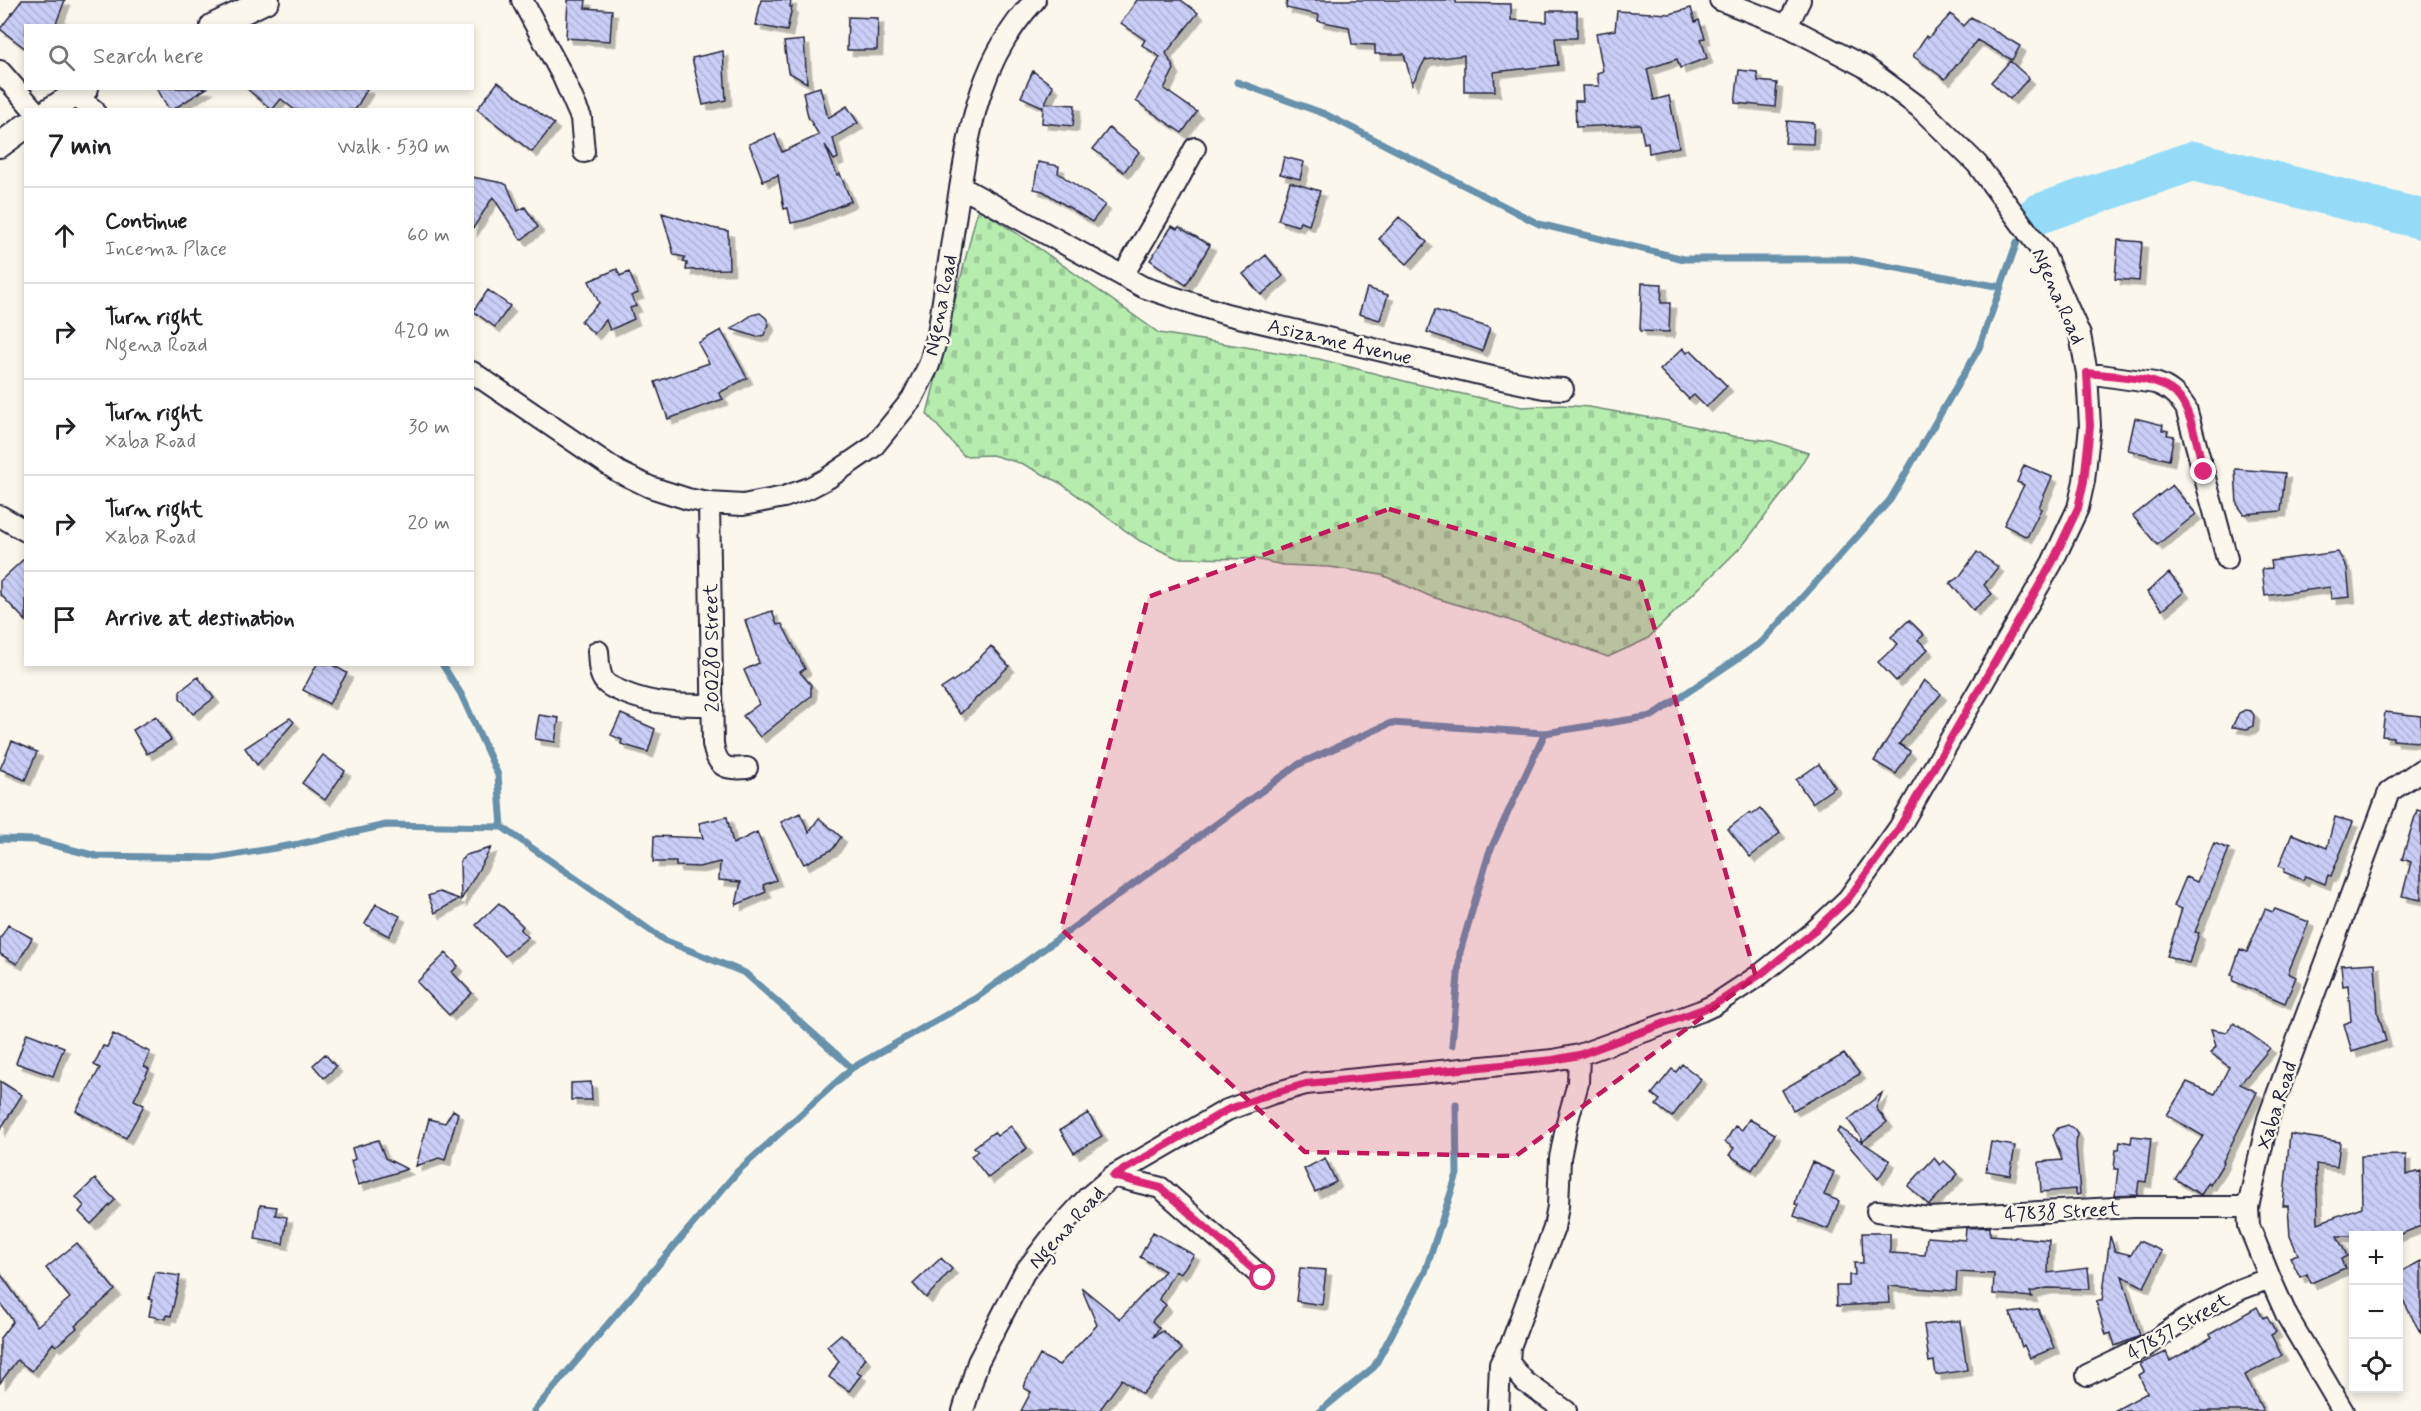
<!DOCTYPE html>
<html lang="en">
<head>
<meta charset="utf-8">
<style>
	body { margin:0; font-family:Mynerve,sans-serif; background:#f6f6f6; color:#202124 }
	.controls { position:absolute; right:18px; bottom:18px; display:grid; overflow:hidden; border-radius:0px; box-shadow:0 3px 9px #0003 }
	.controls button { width:54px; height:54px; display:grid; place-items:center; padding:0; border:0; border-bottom:2px solid #e0e0e0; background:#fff; color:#202124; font:30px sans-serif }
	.stop { position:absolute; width:18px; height:18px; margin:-14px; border:4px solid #db2777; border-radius:50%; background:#fff }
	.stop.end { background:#db2777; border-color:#fff; box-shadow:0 2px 6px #0008 }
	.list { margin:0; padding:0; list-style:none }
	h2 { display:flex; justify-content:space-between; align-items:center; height:78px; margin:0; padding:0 24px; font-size:26px }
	h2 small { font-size:20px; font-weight:400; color:#757577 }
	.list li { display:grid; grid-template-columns:39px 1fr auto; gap:18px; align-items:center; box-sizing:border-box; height:96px; padding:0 24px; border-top:2px solid #e0e0e0 }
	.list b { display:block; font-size:22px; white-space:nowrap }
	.list p { margin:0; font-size:20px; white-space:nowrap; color:#757577 }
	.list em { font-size:20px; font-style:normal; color:#757577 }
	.icon { flex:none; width:33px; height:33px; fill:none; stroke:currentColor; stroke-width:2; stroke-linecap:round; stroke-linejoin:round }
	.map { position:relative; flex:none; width:2421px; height:1411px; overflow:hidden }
	.search { position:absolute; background:#fff; box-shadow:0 3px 9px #0003; left:24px; top:24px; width:450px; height:66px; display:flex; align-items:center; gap:15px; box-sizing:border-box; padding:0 21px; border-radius:0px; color:#757577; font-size:22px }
	.panel { position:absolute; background:#fff; box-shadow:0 3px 9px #0003; left:24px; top:108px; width:450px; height:558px; border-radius:0px }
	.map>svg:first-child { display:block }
	.cemetery { fill:url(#cemetery-stones); stroke:#6c8875; stroke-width:1.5 }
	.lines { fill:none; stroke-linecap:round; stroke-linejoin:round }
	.stream { stroke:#6791ac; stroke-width:7 }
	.river { stroke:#95dbf7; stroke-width:40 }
	.building { fill:url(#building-back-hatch); stroke:#22223b; stroke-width:1.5; filter:url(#shadow) }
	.minor-casing { stroke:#22223b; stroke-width:24 }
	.tertiary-casing { stroke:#22223b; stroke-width:28 }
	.minor { stroke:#fbf7ec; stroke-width:20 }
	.tertiary { stroke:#fbf7ec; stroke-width:24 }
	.route { stroke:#db2777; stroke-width:8 }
	.marked { fill:#c2185b; fill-opacity:0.2; stroke:#c2185b; stroke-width:4.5; stroke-dasharray:12 8; stroke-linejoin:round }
	.labels { text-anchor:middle; stroke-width:5; stroke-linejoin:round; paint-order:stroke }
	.street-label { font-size:20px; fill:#22223b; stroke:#fbf7ec }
</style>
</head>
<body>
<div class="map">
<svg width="2421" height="1411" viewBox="0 0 2421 1411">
	<defs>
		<pattern id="cemetery-stones" width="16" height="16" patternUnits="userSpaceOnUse" patternTransform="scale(1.5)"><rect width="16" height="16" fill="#b6edaf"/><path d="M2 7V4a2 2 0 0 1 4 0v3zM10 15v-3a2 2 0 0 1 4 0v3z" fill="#9ccb97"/></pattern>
		<pattern id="building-back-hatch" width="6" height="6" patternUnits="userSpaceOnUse" patternTransform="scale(1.5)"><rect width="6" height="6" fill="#cacef6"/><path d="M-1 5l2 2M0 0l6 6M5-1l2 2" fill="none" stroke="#adb1d4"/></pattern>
		<filter id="shadow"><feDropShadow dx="5.5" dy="5.5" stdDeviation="0" flood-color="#0004"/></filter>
	</defs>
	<rect width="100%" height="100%" fill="#fbf7ec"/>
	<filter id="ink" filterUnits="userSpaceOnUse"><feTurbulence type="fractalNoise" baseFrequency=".0167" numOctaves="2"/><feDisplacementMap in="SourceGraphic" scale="12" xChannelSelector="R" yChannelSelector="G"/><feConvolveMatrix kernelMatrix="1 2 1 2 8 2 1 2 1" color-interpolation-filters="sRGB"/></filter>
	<g filter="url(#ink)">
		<path class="cemetery" d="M978 208 1033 244 1159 333 1319 359 1412 383 1522 407 1561 405 1589 407 1680 423 1732 436 1772 441 1808 453 1786 489 1743 545 1647 639 1608 657 1506 619 1432 597 1382 575 1330 567 1283 565 1255 559 1177 558 1140 541 1060 483 1023 464 992 455 964 456 927 414Z"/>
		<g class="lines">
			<path class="stream" d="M1237 82 1325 114 1539 224 1684 259H1848L2001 287
				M442 664 461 694 498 775 502 827
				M0 839 35 840 96 856 216 858 299 844 386 825 502 827 664 940 745 973 852 1068
				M1452 1045 1460 952 1489 853 1545 733
				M534 1411 738 1171 852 1068 976 998 1299 764 1391 723 1545 733 1652 716 1762 642 1890 500 1979 348 2017 242
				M1320 1411 1374 1367 1425 1272 1457 1174 1456 1104"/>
			<path class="river" d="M2038 214 2193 161 2421 219"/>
		</g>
		<path class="building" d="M22 0H65L55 26H26V49L0 29Z
			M568 0H586L585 8 612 10 610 41 566 38Z
			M761 0H791L790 7H792L787 31 756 25Z
			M1137 0H1181L1198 13 1166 53 1174 69 1164 89 1197 112 1182 133 1136 101 1160 57 1142 45 1145 40 1121 23Z
			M1287 0H1456V3L1511 4V20L1547 22V11H1577V38H1555L1558 65 1494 72 1495 91H1464V55L1425 60 1412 84 1404 54H1375V45L1352 44 1349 27 1318 21 1319 15 1286 8Z
			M1691 8 1695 22 1699 20 1705 38 1701 39 1707 58 1680 68 1677 59 1647 69 1654 100 1669 96 1679 147 1649 153 1648 142 1644 143 1640 124 1576 127 1575 101H1583L1582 86H1599L1597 73 1603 71 1596 33 1615 30 1617 11 1670 14Z
			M1951 14 1963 26 1971 17 2020 46 2012 60 1977 40 1945 79 1913 56 1926 36 1928 38Z
			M848 17 878 18 877 50H847Z
			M804 40 807 83 788 72 784 42Z
			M723 51 726 100 703 105 692 58Z
			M2010 61 2029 78 2010 99 1991 82Z
			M1739 70 1757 72 1758 81 1777 83 1775 107 1735 103Z
			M1033 71 1053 86 1045 103 1075 105 1073 126 1042 123 1043 107 1021 97Z
			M498 82 554 124 532 152 477 109Z
			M820 87 828 118 847 106 858 123 833 138 838 158 834 160 825 145 837 175 840 174 851 201 805 220 791 223 788 208 784 209 778 175 763 181 749 144 775 134 782 152 819 135 808 117 803 92Z
			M157 88H207L172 110H169Z
			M246 88H368L355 110H295L281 99 272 110Z
			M1787 121 1814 123 1813 144 1785 143Z
			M1109 128 1139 152 1124 172 1093 149Z
			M1284 157 1304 162 1300 179 1280 174Z
			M1038 162 1059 166 1058 173 1105 205 1092 222 1043 191 1034 189Z
			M472 177 503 183 507 185 518 211 525 207 538 227 521 240 493 197 472 230Z
			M1290 182 1320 191 1309 225 1300 222 1298 226 1278 220Z
			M662 213 712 228 728 231 729 269 686 270 687 263 683 262 685 257 674 255Z
			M1399 217 1427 242 1407 264 1379 239Z
			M1172 226 1177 229 1179 227 1210 245 1186 285 1150 260Z
			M2118 240 2142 242 2139 281 2115 279Z
			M1266 255 1283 276 1261 295 1243 274Z
			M617 269 620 276 629 272 638 293 631 296 636 306 630 308 634 319 610 330 606 320 594 334 581 321 599 303 589 281Z
			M1642 283 1662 284 1661 303H1670L1669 332 1640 331Z
			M1367 288 1388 295 1380 320 1359 314Z
			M488 290 510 306 495 327 473 311Z
			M1435 310 1490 328 1482 351 1427 332Z
			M760 313 766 318 769 325 764 335 757 337 731 329 752 315Z
			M721 330 747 378 719 393 723 399 668 419 655 382 709 363 698 343Z
			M1683 348 1687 353 1691 350 1727 386 1706 407 1694 395 1689 399 1660 370Z
			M2135 418 2163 425 2162 430 2168 431 2167 435 2174 436 2169 460 2128 450Z
			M2024 465 2052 477 2039 507 2041 509 2027 537 2004 525 2024 485 2017 482Z
			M2235 469 2285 473 2281 511 2244 514 2237 504Z
			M2172 485 2196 514 2157 545 2133 516Z
			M1977 552 1998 567 1984 585 1992 594 1973 610 1950 583 1960 576Z
			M2338 552 2347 568 2350 597 2331 599 2330 587 2265 596 2262 569 2272 568 2271 561Z
			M26 557V621L0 594V581Z
			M2169 573 2184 592 2162 610 2147 592Z
			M772 611 777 625 782 624 805 669 800 672 811 685V696L760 737 743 716 759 704 744 670 759 663 745 620Z
			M1909 620 1924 635 1918 640 1928 649 1896 681 1878 662 1898 644 1891 637Z
			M991 646 1009 666 960 714 941 689 965 673Z
			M317 664H331L347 673 329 704 303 690Z
			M198 677 214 698 193 714 180 698V691Z
			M1924 680 1941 694 1899 744 1910 751 1896 774 1874 761Z
			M2245 710 2251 711 2254 715 2253 726 2247 729 2232 727 2239 713Z
			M2385 712 2421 716V739L2418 742 2393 740V737L2382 736Z
			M621 714 655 729 648 752 621 744 622 740 611 735Z
			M539 715 559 718 555 742 535 739Z
			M156 716 171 740 147 754 133 730Z
			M290 718 294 722 257 765 245 748Z
			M12 741 37 752 25 780 0 769Z
			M323 755 345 771 325 800 302 783Z
			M1819 764 1835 787 1812 803 1796 780Z
			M1760 808 1780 833 1750 857 1728 829 1750 812 1752 814Z
			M2417 810 2421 811V900L2402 896 2411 862 2402 859Z
			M800 813 809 832 819 818 841 837 833 849 804 864 781 822Z
			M727 817 733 844 757 832 776 880 763 885 766 892 736 905 741 882 719 880 720 862 699 867 676 866V862H653L654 836 703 838 699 823Z
			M2335 817 2353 822 2331 876 2328 875 2325 884 2305 876 2303 880 2284 872 2285 868 2279 866 2292 834 2327 848Z
			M2214 843 2229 849 2195 932 2199 933 2189 963 2167 956 2182 909 2174 906 2186 877 2197 882Z
			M491 848 461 900 460 861 466 855Z
			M439 892 459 899 435 913 428 896Z
			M499 903 523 926 520 930 528 937 505 956 476 925Z
			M376 904 400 916 389 936 365 924Z
			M2265 909 2273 912 2275 909 2309 922 2288 973 2296 977 2285 1003 2233 981 2234 976 2231 975 2240 949 2247 952Z
			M8 925 32 938 17 964 0 954V939Z
			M446 953 458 966 452 972 472 993 449 1015 417 982Z
			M2375 963 2378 1013 2386 1041 2352 1052 2344 1024 2351 1021 2348 985 2343 986 2341 965Z
			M2234 1023 2270 1048 2240 1084 2257 1092 2223 1161 2224 1162 2210 1185 2208 1183 2201 1195 2175 1179 2203 1136 2167 1115 2187 1082 2215 1094 2229 1067 2211 1053 2216 1046 2211 1029 2227 1032Z
			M27 1033 64 1047 53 1076 16 1063Z
			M113 1034 150 1052 144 1066 149 1069 134 1100 144 1105 126 1138 76 1111 100 1068 94 1065 103 1046 107 1047Z
			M325 1054 336 1067 324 1078 313 1065Z
			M1844 1054 1860 1074 1793 1110 1782 1090Z
			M1682 1064 1701 1079 1672 1117 1656 1105 1660 1100 1652 1094 1672 1069 1676 1072Z
			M0 1081 22 1095 0 1130Z
			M591 1082 592 1100H571V1083Z
			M1882 1093 1876 1108 1887 1122 1862 1142 1890 1161 1878 1179 1837 1132 1840 1128 1861 1142V1137L1848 1120Z
			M453 1110 458 1113 445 1160 439 1158 416 1166 429 1119 445 1123Z
			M1088 1113 1102 1136 1074 1153 1060 1130Z
			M1749 1119 1775 1134 1752 1170 1729 1155 1734 1148 1725 1142 1735 1126 1742 1130Z
			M2068 1125 2074 1129 2077 1134 2076 1146 2080 1194 2077 1195 2075 1189 2041 1192 2039 1162 2062 1160 2053 1135 2058 1128Z
			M1011 1126 1027 1148 988 1178 971 1156 978 1151 974 1147 994 1132 997 1136Z
			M2290 1134 2340 1142 2337 1167 2316 1164 2318 1223 2362 1207 2361 1156 2406 1155V1175L2421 1171V1226L2396 1236H2337L2347 1256 2341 1259 2345 1268 2311 1283 2307 1274 2300 1277 2290 1257 2298 1254 2290 1236 2288 1206H2283Z
			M2132 1136 2151 1138 2146 1182 2139 1181 2137 1195 2115 1196 2118 1169H2114L2116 1149H2119L2120 1141 2131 1143Z
			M378 1140 385 1158 407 1169 358 1185 351 1161 355 1159 352 1148Z
			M1991 1142 2015 1146 2010 1175 1986 1171Z
			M1325 1158 1336 1182 1315 1192 1304 1169Z
			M1934 1158 1940 1165 1944 1161 1958 1174 1929 1205 1908 1186Z
			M1812 1162 1834 1172 1824 1195 1839 1201 1828 1229 1794 1216 1798 1205 1795 1204 1797 1196Z
			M95 1179 115 1200 91 1224 79 1212 84 1206 76 1197Z
			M260 1205 277 1207 275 1215 287 1217 283 1244 255 1239Z
			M1990 1227V1235L2049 1240 2048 1273 2088 1268 2090 1289 2047 1288 2030 1292 2032 1297 1993 1294 1994 1274 1957 1272 1956 1291 1888 1286 1889 1303 1837 1306 1836 1286H1849V1275H1855L1854 1263H1863L1862 1233H1890V1253L1925 1255 1927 1237 1965 1240 1966 1228Z
			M1153 1232 1194 1255 1180 1274 1175 1271 1159 1299 1166 1305 1152 1321 1159 1328 1153 1337 1163 1331 1182 1349 1142 1394 1122 1379 1099 1411H1021L1031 1392 1024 1388 1026 1381 1040 1355 1059 1365 1097 1325 1081 1287 1120 1319 1165 1271 1140 1257Z
			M2110 1236 2115 1251 2131 1255 2139 1241 2162 1251 2144 1287 2122 1276 2140 1336 2115 1346 2111 1333 2106 1335 2096 1301H2102Z
			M77 1243 115 1290 75 1326 77 1328 56 1346 53 1343 32 1371 17 1360 0 1383V1338L13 1321 0 1303V1273L37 1326 70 1298 46 1268Z
			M941 1258 952 1269 926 1298 913 1284Z
			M2421 1261V1334L2398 1291V1273Z
			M1300 1268 1326 1270 1322 1305 1296 1301Z
			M155 1272 180 1276 171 1316 167 1315 166 1319 149 1316 152 1300 149 1299Z
			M2257 1307 2263 1318 2267 1316 2276 1332 2271 1335 2282 1356 2245 1375 2263 1411H2114L2147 1393 2139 1375 2144 1372 2140 1364 2166 1352 2170 1361 2212 1337 2210 1334Z
			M2038 1309 2054 1348 2030 1358 2024 1345 2022 1347 2010 1313Z
			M1953 1321H1960L1967 1370 1936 1375 1934 1361 1929 1362 1924 1325Z
			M841 1334 866 1358 856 1372 861 1375 849 1391 829 1377 839 1361 827 1346Z"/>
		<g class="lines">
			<g class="minor-casing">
				<path id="minor" d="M522 0 562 75 581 118 584 152
					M1787 26 1800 0
					M0 71 34 110
					M74 95 94 110
					M961 187 1143 287 1176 298 1226 314 1492 377 1544 388 1563 389
					M1123 275 1164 206 1195 148
					M472 372 619 472 650 487 688 499 709 503 743 505 784 497 809 488 828 478 873 447 912 399 929 365 938 334C944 292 951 249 957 207 970 128 978 61 1035 0
					M2087 373 2155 383C2170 388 2177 395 2186 408L2227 559
					M709 503 713 744C717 767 725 770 747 768
					M0 516 26 531
					M598 651C599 660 598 674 605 682 610 688 619 690 625 693 654 705 681 705 712 705
					M1113 1176 1161 1188 1263 1278
					M1877 1211 1929 1218 2133 1207H2248
					M2087 1375 2145 1347 2192 1315 2241 1289 2270 1278
					M963 1411 978 1362 1024 1273 1054 1234 1087 1198 1113 1176 1227 1110 1271 1094 1306 1084 1553 1060 1579 1055 1701 1011 1714 1005 1761 974 1811 934 1848 899 1899 828 2052 563 2078 508 2084 481 2090 426 2087 373 2080 335 2044 254 1977 164 1919 107 1865 67 1787 26 1720 0
					M1498 1411 1500 1364 1507 1350
					M1566 1411 1525 1382 1509 1363 1510 1347 1554 1228 1558 1206 1560 1158 1567 1123 1578 1083 1579 1055
					M2343 1411 2287 1316 2270 1278 2249 1226 2248 1207 2268 1119 2389 792 2421 770"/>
			</g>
			<g class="tertiary-casing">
				<path id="tertiary" d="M213 26 267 0
					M50 110 86 88
					M0 145 26 126"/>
			</g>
			<use href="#minor" class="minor"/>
			<use href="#tertiary" class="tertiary"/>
		</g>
	</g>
	<g class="lines" filter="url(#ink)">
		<path class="route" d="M1263 1278 1161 1188 1113 1176 1227 1110 1270 1094 1306 1084 1553 1060 1579 1055 1714 1005 1761 974 1811 934 1848 899 1899 828 2052 563 2078 508 2084 481 2090 426 2087 373C2112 376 2158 376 2176 394 2192 409 2198 451 2204 472"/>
	</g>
	<path class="marked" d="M1389 509 1641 582 1756 977 1516 1156 1305 1152 1061 929 1148 597Z"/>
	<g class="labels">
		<g class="street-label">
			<text transform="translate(2059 296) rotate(66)" y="7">Ngena Road</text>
			<text transform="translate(940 305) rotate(-79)" y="7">Ngena Road</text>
			<text transform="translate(1340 341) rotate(13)" y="7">Asizame Avenue</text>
			<text transform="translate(711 648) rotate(-91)" y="7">200280 Street</text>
			<text transform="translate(2276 1105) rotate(-72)" y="7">Xaba Road</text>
			<text transform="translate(2062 1211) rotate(-3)" y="7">47838 Street</text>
			<text transform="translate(1066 1227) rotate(-48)" y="7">Ngena Road</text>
			<text transform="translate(2178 1326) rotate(-30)" y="7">47837 Street</text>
		</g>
	</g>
</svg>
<div class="controls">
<button>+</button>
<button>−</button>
<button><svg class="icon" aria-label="locate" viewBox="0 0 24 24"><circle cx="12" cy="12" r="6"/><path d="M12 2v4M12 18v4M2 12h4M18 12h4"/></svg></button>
</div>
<div class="stop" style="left:1263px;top:1278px"></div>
<div class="stop end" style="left:2204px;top:472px"></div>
<div class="search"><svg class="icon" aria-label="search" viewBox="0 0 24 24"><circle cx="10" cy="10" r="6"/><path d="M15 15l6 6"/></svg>Search here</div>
<section class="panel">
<h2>7 min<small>Walk · 530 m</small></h2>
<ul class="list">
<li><svg class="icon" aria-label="ahead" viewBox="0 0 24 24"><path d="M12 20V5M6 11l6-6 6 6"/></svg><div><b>Continue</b><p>Incema Place</p></div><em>60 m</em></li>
<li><svg class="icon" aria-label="right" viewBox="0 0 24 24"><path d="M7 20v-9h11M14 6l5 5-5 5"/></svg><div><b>Turn right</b><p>Ngena Road</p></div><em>420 m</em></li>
<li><svg class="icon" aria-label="right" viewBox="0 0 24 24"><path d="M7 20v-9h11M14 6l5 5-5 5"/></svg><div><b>Turn right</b><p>Xaba Road</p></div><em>30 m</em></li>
<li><svg class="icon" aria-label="right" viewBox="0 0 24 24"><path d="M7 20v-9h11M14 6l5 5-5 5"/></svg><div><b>Turn right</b><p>Xaba Road</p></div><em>20 m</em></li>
<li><svg class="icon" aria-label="arrive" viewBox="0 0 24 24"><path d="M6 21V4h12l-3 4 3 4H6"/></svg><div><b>Arrive at destination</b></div></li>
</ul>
</section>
</div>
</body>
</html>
